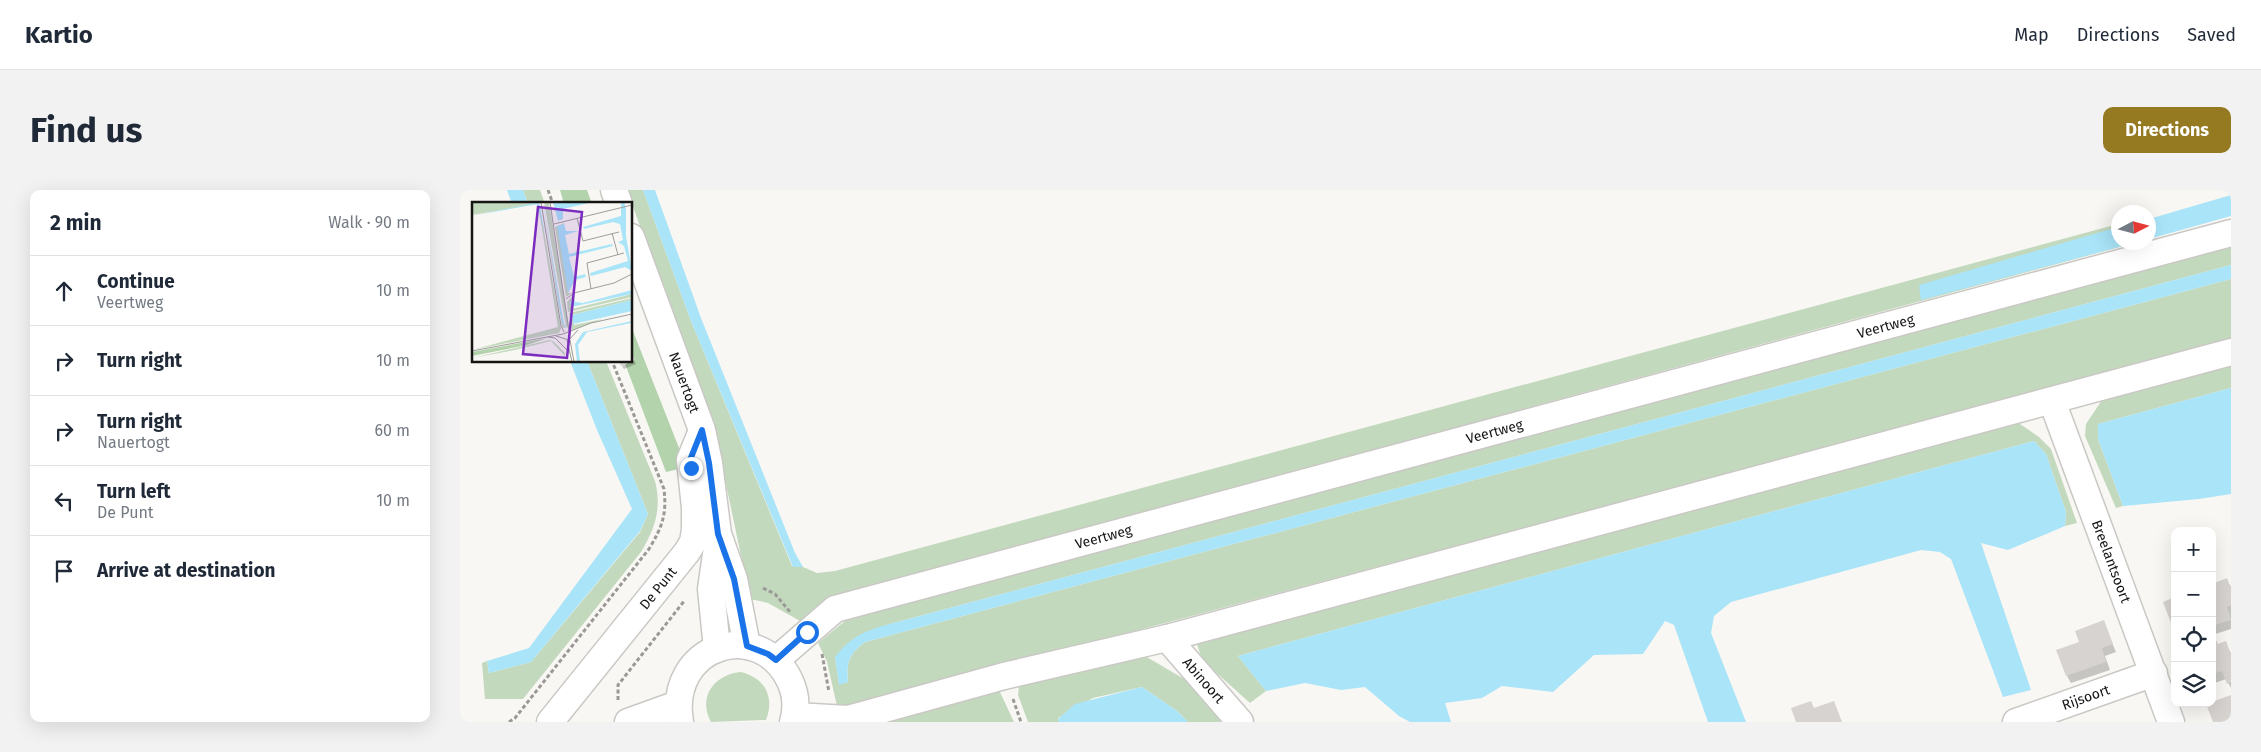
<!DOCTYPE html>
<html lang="en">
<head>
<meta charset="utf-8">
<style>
	body { margin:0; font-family:"Fira Sans",sans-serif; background:#f2f2f3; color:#1f2937 }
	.controls { position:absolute; right:15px; bottom:15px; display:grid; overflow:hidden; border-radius:10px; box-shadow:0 5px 20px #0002 }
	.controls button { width:45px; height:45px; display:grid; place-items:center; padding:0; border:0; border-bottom:1px solid #e0e1e3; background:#fff; color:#1f2937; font:25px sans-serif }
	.compass { position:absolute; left:1651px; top:15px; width:45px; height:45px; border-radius:50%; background:#fff; box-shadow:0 5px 20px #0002; rotate:84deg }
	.stop { position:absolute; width:15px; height:15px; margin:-11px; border:4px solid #1a73e8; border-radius:50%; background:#fff }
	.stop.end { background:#1a73e8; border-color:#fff; box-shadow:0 1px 5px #0008 }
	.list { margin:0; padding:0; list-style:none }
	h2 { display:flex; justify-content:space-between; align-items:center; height:65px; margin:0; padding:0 20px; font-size:21px }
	h2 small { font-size:16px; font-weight:400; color:#747a83 }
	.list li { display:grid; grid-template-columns:32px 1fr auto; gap:15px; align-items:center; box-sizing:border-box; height:70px; padding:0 20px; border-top:1px solid #e0e1e3 }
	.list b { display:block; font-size:19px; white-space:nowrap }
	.list p { margin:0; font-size:16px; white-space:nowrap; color:#747a83 }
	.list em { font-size:16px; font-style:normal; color:#747a83 }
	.icon { flex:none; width:28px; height:28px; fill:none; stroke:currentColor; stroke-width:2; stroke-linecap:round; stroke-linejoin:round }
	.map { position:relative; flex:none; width:1771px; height:532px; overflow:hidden; border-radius:10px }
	header { display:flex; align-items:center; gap:30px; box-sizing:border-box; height:70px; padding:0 25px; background:#fff; border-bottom:1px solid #e0e1e3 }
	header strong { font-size:24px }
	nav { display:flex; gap:28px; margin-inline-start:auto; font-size:18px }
	.intro { display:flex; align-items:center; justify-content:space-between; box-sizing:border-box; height:120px; padding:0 30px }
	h1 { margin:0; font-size:35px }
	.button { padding:12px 22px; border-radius:10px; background:#957a22; color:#fff; font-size:18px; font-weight:700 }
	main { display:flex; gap:30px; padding:0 30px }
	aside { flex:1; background:#fff; border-radius:10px; box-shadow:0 5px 20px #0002 }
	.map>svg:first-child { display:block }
	.green { fill:#c3d9be }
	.forest { fill:#b2d3ab }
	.water { fill:#a9e4f8 }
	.shadow { fill:#0003 }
	.building { fill:#d7d3d0 }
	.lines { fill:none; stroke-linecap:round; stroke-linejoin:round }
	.minor-casing { stroke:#cac8c4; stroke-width:29 }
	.path { stroke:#9b9996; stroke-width:3; stroke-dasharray:4 2.5; stroke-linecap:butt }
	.minor { stroke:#fff; stroke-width:26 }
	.route { stroke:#1a73e8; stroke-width:6 }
	.labels { text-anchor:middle; stroke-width:4; stroke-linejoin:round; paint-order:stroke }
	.street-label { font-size:14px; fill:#161514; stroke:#fff }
	.inset-road { fill:none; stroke:#9e9d9a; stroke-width:1 }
	.view { fill:#7b2cbf; fill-opacity:0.15; stroke:#7b2cbf; stroke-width:2.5 }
	.inset-edge { fill:none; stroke:#161514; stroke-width:2.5 }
</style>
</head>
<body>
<header>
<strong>Kartio</strong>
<nav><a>Map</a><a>Directions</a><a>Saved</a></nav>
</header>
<div class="intro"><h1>Find us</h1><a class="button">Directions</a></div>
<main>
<aside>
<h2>2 min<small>Walk · 90 m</small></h2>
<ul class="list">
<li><svg class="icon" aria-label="ahead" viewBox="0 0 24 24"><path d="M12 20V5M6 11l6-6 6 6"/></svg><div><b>Continue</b><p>Veertweg</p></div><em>10 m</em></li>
<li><svg class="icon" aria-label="right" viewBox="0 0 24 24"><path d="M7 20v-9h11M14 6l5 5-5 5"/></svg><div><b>Turn right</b></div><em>10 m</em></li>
<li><svg class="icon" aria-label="right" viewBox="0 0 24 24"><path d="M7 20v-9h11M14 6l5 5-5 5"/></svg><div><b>Turn right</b><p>Nauertogt</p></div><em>60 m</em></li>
<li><svg class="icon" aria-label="left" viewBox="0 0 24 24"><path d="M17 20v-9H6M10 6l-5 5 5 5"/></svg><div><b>Turn left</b><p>De Punt</p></div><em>10 m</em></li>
<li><svg class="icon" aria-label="arrive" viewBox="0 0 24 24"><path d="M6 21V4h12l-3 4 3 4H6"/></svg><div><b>Arrive at destination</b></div></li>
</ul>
</aside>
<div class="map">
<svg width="1771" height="532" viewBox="0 0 1771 532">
	<rect width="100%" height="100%" fill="#f9f7f3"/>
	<path class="green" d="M63 0H80L85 14H68Z
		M167 0H183L231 131 332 376 343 377 357 383 375 381 1658 34V52L1674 53 371 407 340 431 308 413 290 409 257 251Z
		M1771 56V75L426 435 375 467 379 494 388 492C386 472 389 464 405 452L1771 89V151L384 518 377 516 367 472 358 453 385 431 428 416Z
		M127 171H146L195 291C202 318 195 339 181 362L63 509H25L22 473 27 471 29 483 71 472 180 342 188 324Z
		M1771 175V198L1638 234V249L1663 316 1656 318 1625 246 1626 234 1642 210Z
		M1557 232 1579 247 1591 259 1617 333 1605 336 1606 322 1586 264 1574 251 778 466 806 501 790 513 742 470 735 448Z
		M680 463 736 496 769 528 759 532H728L717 521 682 497 633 508 598 528 599 532H568L558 505 559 495Z
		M281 482C305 488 315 507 306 530L251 532C237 507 255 484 281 482Z
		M539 500 554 532H425Z"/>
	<path class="forest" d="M100 0H127L132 14H104Z
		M171 136 219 258 223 278 206 282 164 171H171Z"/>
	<path class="water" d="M47 0H63L68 14H52Z
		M183 0H195L241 128 335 363 343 377H333L231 131Z
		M1771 5V26L1689 49V29Z
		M1658 37V52L1674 53 1461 110 1459 95Z
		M1771 75V89L405 452C389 464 386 472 388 492L379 495 375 467C391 447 402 442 426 435Z
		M110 171H127L188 324 180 341 71 472 29 483 27 471 69 458 172 319 137 240Z
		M1771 198V304L1739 309 1663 316 1638 249V234Z
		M1574 251 1586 264 1606 322 1605 336 1548 360 1521 353 1571 500 1543 507 1491 369 1480 362 1461 360 1271 412 1254 426 1251 443 1286 532H1248L1214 435 1205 431 1183 464 1134 465 1093 502 1042 496 1022 508 985 513 991 532H950L939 526 905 497 881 500 845 493 806 501 778 466Z
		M682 497 717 521 728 532H599L598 529 615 514Z"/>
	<path class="shadow" d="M171 164 176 174 164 179 162 176 171 171Z
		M1767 390 1771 397V439L1752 445V395Z
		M1643 432 1656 462 1645 466 1650 480 1611 493 1607 486 1620 452Z
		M1765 452 1771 463V498L1766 489 1752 494V453L1758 455Z"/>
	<path class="building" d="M171 162 175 170 161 176 159 171H171Z
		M1767 388 1771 399V415L1767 417 1771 430 1752 436V394Z
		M1715 407V437L1713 438 1703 412Z
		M1644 430 1653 454 1642 458 1646 472 1606 486 1596 460 1619 452 1615 441Z
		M1756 450 1758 454 1766 451 1771 465V492L1767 494 1762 481 1752 484V452Z
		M1771 505V532H1753L1746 514Z
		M1351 511 1354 518 1374 511 1382 532H1336L1331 518Z"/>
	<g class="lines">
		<g class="minor-casing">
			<g id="minor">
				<path d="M154 0 159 14"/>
				<path id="s1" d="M171 47 242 240 249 273 258 344 274 389 287 456"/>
				<path id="s2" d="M1592 211 1711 532"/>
				<path id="s3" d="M707 448 780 532"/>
				<path d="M257 459 251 399 258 350"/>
				<path id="s4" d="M316 470 375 419 1771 43"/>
				<path d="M335 526 388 529 544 486 707 448 1771 162"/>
				<path id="s5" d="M90 532 227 362 233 352 235 340V318L230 270 241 243"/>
				<path d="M168 532 218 514"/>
				<path d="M220 532C207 455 299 426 330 491 336 504 337 518 333 532"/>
				<path id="s6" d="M1556 532 1694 483"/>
			</g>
		</g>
		<path class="path" d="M88 0 93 14
			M303 398 315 404 331 423
			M362 464 369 502
			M553 509 561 532
			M158 510V495L225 410
			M49 532 55 528 189 359C202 337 207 325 204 299L152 171"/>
		<use href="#minor" class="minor"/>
	</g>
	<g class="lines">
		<path class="route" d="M231 278 230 270 242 240 249 273 258 344 274 389 287 456 308 464 316 470 347 442"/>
	</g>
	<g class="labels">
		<g class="street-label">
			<text dy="5" stroke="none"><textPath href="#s4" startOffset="1166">Veertweg</textPath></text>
			<text dy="5" stroke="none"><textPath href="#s1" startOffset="155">Nauertogt</textPath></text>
			<text dy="5" stroke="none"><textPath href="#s4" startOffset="761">Veertweg</textPath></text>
			<text dy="5" stroke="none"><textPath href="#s4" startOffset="356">Veertweg</textPath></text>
			<text dy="5" stroke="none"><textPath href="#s2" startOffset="171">Breelantsoort</textPath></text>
			<text dy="5" stroke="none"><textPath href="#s5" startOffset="172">De Punt</textPath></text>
			<text dy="5" stroke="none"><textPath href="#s3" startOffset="56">Abinoort</textPath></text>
			<text dy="5" stroke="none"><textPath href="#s6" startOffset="74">Rijsoort</textPath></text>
		</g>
	</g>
	<g transform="translate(12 12)">
		<rect width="160" height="160" fill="#f9f7f3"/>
		<path d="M0 0H67L89 127 87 131 0 148 86 125 66 2 0 13ZM70 0 91 122 93 125H94L72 0H77L97 125 91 126 90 124ZM92 21 96 91H100L94 95 83 25ZM160 92V95L96 110 95 100 101 93 100 107ZM160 96V98L100 113 102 123 131 117 100 128 97 111ZM78 138 82 140 93 151V154L79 139 43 148 0 156Z" fill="#c3d9be"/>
		<path d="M76 136 55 143 0 154V150Z" fill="#b2d3ab"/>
		<path d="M67 0 73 32 65 2 0 14ZM71 0 92 122 95 125 92 124 90 120ZM81 0H121L91 7V17L86 19ZM149 0H152L154 6V34L160 69 153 65 119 74 118 71 156 59 152 44 146 40 151 38 148 22 141 20 112 27 111 25 149 14ZM92 22 94 29H106L93 33 97 52 140 42 141 44 97 55 102 75 113 72 114 75 103 78 96 91 85 24ZM160 88V92L99 105 98 100 102 96 103 100 111 101ZM160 98V109L101 122 100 113ZM160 119 159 121 115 130 106 143 108 160H105L103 142 111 130Z" fill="#a9e4f8"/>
		<path class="inset-road" d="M69 0 89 124 92 130M78 0 97 129M105 16 111 39 147 30M82 22 160 3M140 31 146 53M119 87 115 61 152 51M94 97 102 91 142 81 160 72M84 134 97 138 106 128M76 135 83 136 98 151M95 138 100 160M98 138 102 160M0 149 91 132 119 121 160 112"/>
		<path class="view" d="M66 5 110 10 95 156 51 152Z"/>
		<rect width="160" height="160" class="inset-edge"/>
	</g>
</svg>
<div class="controls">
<button>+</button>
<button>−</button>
<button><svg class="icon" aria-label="locate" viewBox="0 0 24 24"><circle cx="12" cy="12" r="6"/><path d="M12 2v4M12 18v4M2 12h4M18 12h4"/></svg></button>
<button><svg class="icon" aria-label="layers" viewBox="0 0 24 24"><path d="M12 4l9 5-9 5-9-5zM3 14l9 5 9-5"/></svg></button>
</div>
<svg class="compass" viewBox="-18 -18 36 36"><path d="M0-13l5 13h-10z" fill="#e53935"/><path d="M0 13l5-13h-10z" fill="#747a83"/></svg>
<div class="stop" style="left:347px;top:442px"></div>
<div class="stop end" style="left:231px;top:278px"></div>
</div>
</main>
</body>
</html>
